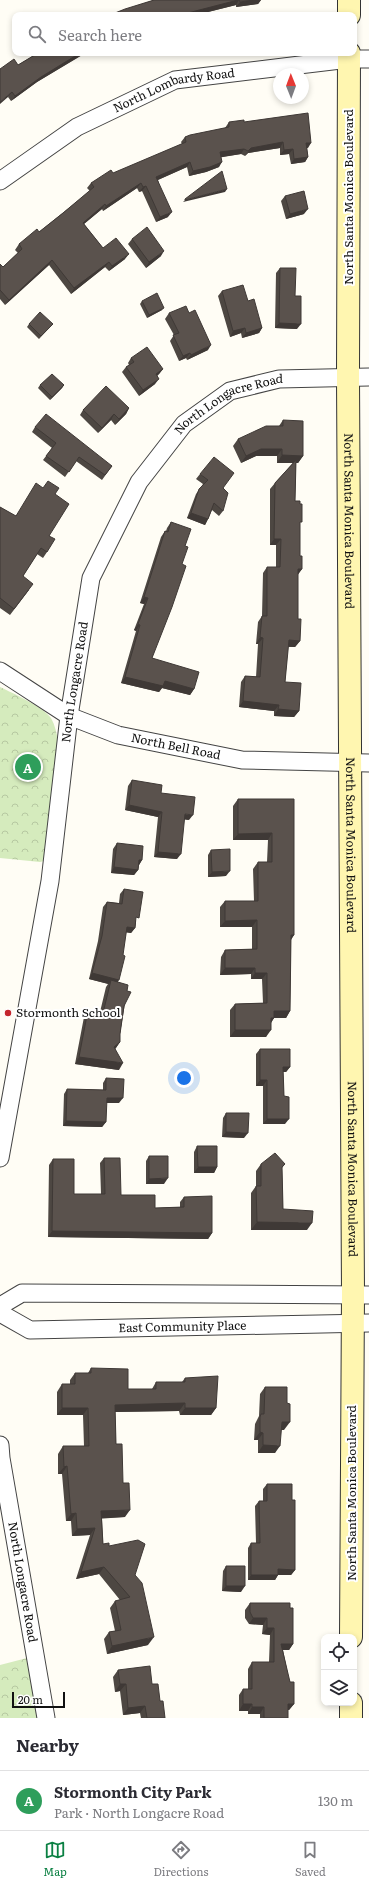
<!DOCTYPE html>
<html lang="en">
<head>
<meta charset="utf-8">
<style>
	body { margin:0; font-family:Literata,serif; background:#f2f2f3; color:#2b2b33 }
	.controls { position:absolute; right:12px; bottom:12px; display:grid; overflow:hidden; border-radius:8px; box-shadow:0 2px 6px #0003 }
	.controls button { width:36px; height:36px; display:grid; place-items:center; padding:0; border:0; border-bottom:1px solid #e1e1e2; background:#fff; color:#2b2b33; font:20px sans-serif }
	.compass { position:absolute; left:273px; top:68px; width:36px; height:36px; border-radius:50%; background:#fff; box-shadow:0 2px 6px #0003; rotate:359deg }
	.scale { position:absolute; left:12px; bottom:10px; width:53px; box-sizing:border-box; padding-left:4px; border:2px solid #111; border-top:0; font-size:11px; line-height:14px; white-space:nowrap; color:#111; -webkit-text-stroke:3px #fff; paint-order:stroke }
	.you { position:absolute; left:184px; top:1078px; width:14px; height:14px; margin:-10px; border:3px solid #fff; border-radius:50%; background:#1a73e8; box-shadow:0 0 0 6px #1a73e833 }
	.badge { display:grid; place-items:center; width:26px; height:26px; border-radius:50%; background:#0b8043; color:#fff; font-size:13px; font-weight:700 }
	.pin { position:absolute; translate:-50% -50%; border:2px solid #fff; box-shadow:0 1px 4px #0006 }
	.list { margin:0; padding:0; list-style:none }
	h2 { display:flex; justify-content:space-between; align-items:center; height:52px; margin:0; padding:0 16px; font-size:17px }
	h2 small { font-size:13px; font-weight:400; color:#7c7c81 }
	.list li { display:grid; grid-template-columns:26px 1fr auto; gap:12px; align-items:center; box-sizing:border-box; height:60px; padding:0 16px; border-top:1px solid #e1e1e2 }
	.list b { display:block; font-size:15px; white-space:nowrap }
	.list p { margin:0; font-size:13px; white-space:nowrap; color:#7c7c81 }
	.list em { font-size:13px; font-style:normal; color:#7c7c81 }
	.icon { flex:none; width:22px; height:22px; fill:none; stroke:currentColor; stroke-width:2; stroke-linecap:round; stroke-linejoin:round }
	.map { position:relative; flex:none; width:369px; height:1718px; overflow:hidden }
	.search { position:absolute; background:#fff; box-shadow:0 2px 6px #0003; left:12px; right:12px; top:12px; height:44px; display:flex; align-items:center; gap:10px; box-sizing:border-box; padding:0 14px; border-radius:8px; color:#7c7c81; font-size:15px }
	.sheet { height:112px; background:#fff }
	nav { display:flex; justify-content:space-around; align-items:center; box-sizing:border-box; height:56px; border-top:1px solid #e1e1e2; background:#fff; font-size:11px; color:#7c7c81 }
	nav a { display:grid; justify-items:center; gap:2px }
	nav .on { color:#0b8043 }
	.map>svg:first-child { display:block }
	.park { fill:url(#park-crowns) }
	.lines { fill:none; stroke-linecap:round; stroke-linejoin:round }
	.street-casing { stroke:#444; stroke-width:19 }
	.secondary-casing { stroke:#333; stroke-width:24 }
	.street { stroke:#fff; stroke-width:17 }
	.secondary { stroke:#fff6b0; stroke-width:22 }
	.wall { fill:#4d4742 }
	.shaded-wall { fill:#3f3936 }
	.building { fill:#5a524d; stroke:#3f3936 }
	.poi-dot { fill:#c4262e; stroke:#fff; stroke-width:1.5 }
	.labels { text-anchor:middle; stroke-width:4; stroke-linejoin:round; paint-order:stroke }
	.street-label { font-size:12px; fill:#111; stroke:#fff }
	.poi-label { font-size:12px; fill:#111; stroke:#fff; text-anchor:start }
</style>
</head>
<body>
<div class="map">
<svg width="369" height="1718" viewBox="0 0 369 1718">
	<defs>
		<pattern id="park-crowns" width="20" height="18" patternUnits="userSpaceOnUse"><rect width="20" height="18" fill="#d5ebbd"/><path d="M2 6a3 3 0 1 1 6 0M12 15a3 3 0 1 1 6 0" fill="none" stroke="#b6c8a1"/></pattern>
	</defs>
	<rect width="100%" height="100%" fill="#fffdf5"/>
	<path class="park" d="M0 687C14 694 42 706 51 718 55 725 57 734 58 742L44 861 40 862 0 858Z
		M27 1658 38 1718H0V1665Z"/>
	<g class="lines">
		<g class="street-casing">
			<g id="street">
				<path id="s1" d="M0 181 77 127 175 80 349 59H369"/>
				<path id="s2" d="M0 671 69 716 118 735 242 760 369 763"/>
				<path id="s3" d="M0 1158 50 881 69 716 91 578 139 482 184 424 230 391 279 379 369 377"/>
				<path d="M0 1306 22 1293 369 1295"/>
				<path id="s4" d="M0 1313 30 1330 369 1323"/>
				<path id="s5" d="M0 1445 1 1458 46 1718"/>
			</g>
		</g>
		<g class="secondary-casing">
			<g id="secondary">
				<path d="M349 0V15"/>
				<path id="s6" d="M349 53 348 378 353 1294 351 1637"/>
				<path d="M351 1718V1703"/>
			</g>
		</g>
		<use href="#street" class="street"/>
		<use href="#secondary" class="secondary"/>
	</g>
	<path class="wall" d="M154 0H261L258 4 236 7V5L196 15H110Z
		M38 53H91L85 56 84 54 37 82 11 101 8 97 18 65Z
		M229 122H244L308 148H307L308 157 305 162 291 164 289 154 280 155V148L248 153 245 156 241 154 221 157 219 167 206 172 189 176 187 167 158 180 168 217 156 222 142 191 139 192 137 188 103 211 102 209 84 224 103 248 125 259 109 271 105 267 71 294 49 265 5 305 0 299V264L3 267 18 253 15 250 19 244 39 232 90 191 87 188 91 183 182 144 181 142 185 137 225 128Z
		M285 196 304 214 286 219 281 201Z
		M132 239 161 256 146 268 128 244Z
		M280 268 295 296 297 329 275 328 276 273Z
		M222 291 248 301 262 328 259 333 242 338 241 333 230 337 218 296Z
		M142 301 162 310 147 318 140 304Z
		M169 313 208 350 187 360 186 358 179 361 170 341 174 335 165 319Z
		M29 324H53L39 339 27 327Z
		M131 358 163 369 159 374 157 376 155 384 139 396 122 372 126 367 129 365 128 363Z
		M40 385H64L62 388 50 400 38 388Z
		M129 408 126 414 115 425 111 420 98 433 80 415 83 410Z
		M283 420 303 456 298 463H296L295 501 300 525V556L302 569 298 574V619L300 641 295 647H288L285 682 299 711 294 717 274 716V711L239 707 241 682 245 676 256 677 258 644H256L258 622 262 616 263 573 267 567H276V545H270V489L275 483 293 463H277V456H256L241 463 233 446 238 439 279 426Z
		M35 427 112 466 102 480 76 461 65 477 43 460 52 448 32 432Z
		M200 474 223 488V511L219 516 212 510 208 519 205 525 187 518 196 494 203 484 196 479Z
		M55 494 47 552 43 558 37 554 23 576 29 590 10 615 0 608V507L15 516Z
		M171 522 185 546 152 658 194 689 190 695 162 688 159 692 121 683 136 631 134 630 144 604 140 603 161 537 165 531H166L167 528Z
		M132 780 161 793 189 820 184 819 177 859 154 857 158 817 125 810 128 786Z
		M238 799H294V935L291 940 290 1011 286 1018H274L271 1023 266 1037H230V1010L235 1004 263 1003 262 979H251V974L220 975 221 957 225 950 252 949V927H220V907L225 901H254L253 869 258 862H267L268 840H233V806Z
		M117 843 142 860 139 865 138 870 134 875 111 873 113 849Z
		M211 850 226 876 208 877V855Z
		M124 889 136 922 135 928 131 933 126 932 118 982 127 991 120 1034V1042L115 1049 119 1070 75 1064 84 1017 88 1010 100 1012 106 987 108 984 89 979 98 941 103 907 107 902 119 903 120 894Z
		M260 1049 290 1067 286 1072H283L285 1124H263V1086H256V1054Z
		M106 1078 119 1103H106V1122L102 1127 63 1126 64 1094 67 1089 103 1090V1083Z
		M226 1113 244 1138 222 1137 223 1118Z
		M197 1146 217 1167 214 1173H194V1152Z
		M149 1156 164 1184H146V1161Z
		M104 1158 121 1195 155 1208 180 1207V1202L184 1197 212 1233 208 1239 48 1237 49 1165 53 1159 74 1194H101L100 1163Z
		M261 1164H285L282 1168 283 1209 307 1230H251V1193L256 1186V1171Z
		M91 1368 128 1389H152L156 1382H182L185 1378 216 1408 211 1415H180L179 1411 115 1412 116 1444 123 1483 125 1517 102 1518 103 1544 109 1546 135 1575 148 1645 107 1654 104 1639 109 1632 115 1631 110 1608 115 1601 120 1600 99 1574 76 1579 90 1535 72 1536 71 1521H66L62 1474H58V1454L63 1446H84L83 1415H57V1392L62 1384H70V1380L75 1373H88Z
		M265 1387 284 1430H281L275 1453H258V1440H254L255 1424 259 1416 260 1394Z
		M267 1484 295 1570 291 1575H278L275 1580H248V1548L251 1543H256L255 1506 259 1501H263V1489Z
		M226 1566 241 1592 222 1591 223 1571Z
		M250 1603 290 1608 293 1644 289 1650H283L294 1704 289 1710H288V1718H260V1714H248V1711H239V1695L243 1689H248V1669L252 1662H269L270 1635 262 1634 263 1625 249 1624 245 1618V1610Z
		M118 1670 152 1684 160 1701 165 1718H141L140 1713 123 1715 120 1691 115 1692 113 1677Z"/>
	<path class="shaded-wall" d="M238 0H239L236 5 196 15H180Z
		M253 0H261L258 4 236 7 240 2Z
		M80 53H85L37 82 11 101 15 96 41 77Z
		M87 53H91L85 56Z
		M12 92 8 97 0 104V102Z
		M283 142 280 148 248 153 245 156 251 148Z
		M306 143H311L308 148 303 149Z
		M244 149 241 154 217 158 220 152Z
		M293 149 289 154 280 155 284 150Z
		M308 157 305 162 291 164 294 159Z
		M190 162 187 167 153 182 156 177Z
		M222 162 219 167 206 172 189 176 193 171Z
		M141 183 137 188 103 211 106 206Z
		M146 186 142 191 139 192 143 187Z
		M227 189 225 192 183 202 185 200Z
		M105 204 102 209 79 228 83 223Z
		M308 209 304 214 286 219 290 214Z
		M172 212 168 217 156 222 160 217Z
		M164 251 161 256 146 268 149 262Z
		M129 254 125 259 109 271 112 266Z
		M52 260 49 265 5 305 9 300Z
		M109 262 105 267 71 294 74 288Z
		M164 308 162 310 147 318 149 315Z
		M279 323 301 324 297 329 275 328Z
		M245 328 241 333 230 337 233 331Z
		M262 328 259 333 242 338 246 333Z
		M211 345 208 350 187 360 191 355Z
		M190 353 186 358 179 361 183 356Z
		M163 369 159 374 152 380 156 374Z
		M159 379 155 384 139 396 143 390Z
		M64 385 62 388 50 400 52 397Z
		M129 408 126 414 115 425 119 419Z
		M114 414 111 420 98 433 102 428Z
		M261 449H282L277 456H256L241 463 246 456Z
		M282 455 303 456 298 463H277Z
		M191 513 208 519 205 525 187 518Z
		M274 539H281L276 545H270Z
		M298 569H302L297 576Z
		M144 597 148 598 144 604 140 603Z
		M138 624 140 625 136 631 134 630Z
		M260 637 263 638 258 644H256Z
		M289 640 300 641 295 647 284 646Z
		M125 677 165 681 194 689 190 695 162 688 159 692 121 683Z
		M243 701 279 705 274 711 239 707Z
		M278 709 299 711 294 717 274 716Z
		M129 805 162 812 158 817 125 810Z
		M185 814 193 815 189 820 181 819Z
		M272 833 268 840H233L238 834Z
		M158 852 181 854 177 859 154 857Z
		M139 860H142L139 865Z
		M114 867 138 870 134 875 111 873Z
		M230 871 226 876 208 877 212 872Z
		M257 920 252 927H220L225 921Z
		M127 927 135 928 131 933 123 932Z
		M291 935H294L289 942Z
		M225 968H255L251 974 220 975Z
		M92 973 119 980 115 985 111 980 109 984 89 979Z
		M255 973H267L262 979H251Z
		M274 1011H290L286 1018H270Z
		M271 1018H274L270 1024Z
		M235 1030H271L266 1037H230Z
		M120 1042 116 1048 109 1054 114 1047Z
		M79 1057 123 1063 119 1070 75 1064Z
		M283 1067H290L286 1072H280Z
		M260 1080H267L263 1086H256Z
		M107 1098H123L119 1103H103Z
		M267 1119H289L285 1124H263Z
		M66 1121 106 1122 102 1127 63 1126Z
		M226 1132 248 1133 244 1138 222 1137Z
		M198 1167H217L214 1173H194Z
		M168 1178 164 1184H146L149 1179Z
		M257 1222 312 1223 307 1230H251Z
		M52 1231 212 1233 208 1239 48 1237Z
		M185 1403 179 1411 109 1412 115 1405Z
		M62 1408H88L83 1415H57Z
		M185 1408H216L211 1415H180Z
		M282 1422H290L284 1430H277Z
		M260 1432 263 1433 258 1440H254Z
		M263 1445 280 1446 275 1453H258Z
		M67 1466 62 1474H58L64 1467Z
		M130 1510 125 1517 96 1519 101 1511Z
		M76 1513 71 1521H66L71 1514Z
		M95 1528 90 1535 72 1536 77 1529Z
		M104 1567 99 1574 76 1579 81 1572Z
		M278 1569 295 1570 291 1575H275Z
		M251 1575H278L275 1580H248Z
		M226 1586H245L241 1592 222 1591Z
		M253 1618H267L263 1625 249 1624Z
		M267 1628H274L270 1635 262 1634Z
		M154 1637 148 1645 107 1654 112 1646Z
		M281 1644H293L289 1650H277Z
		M120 1684H126L120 1691 115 1692Z
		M243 1704H252L248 1711H239Z
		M288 1704H294L289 1710H283Z
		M145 1706 140 1713 123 1715 128 1708Z
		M252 1707H264L260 1714H248Z"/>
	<path class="building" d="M154 0H238L180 15H110L125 9Z
		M239 0H253L240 2Z
		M38 53H80L41 77 15 96 12 92 0 102V69L14 59 18 65Z
		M308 113 311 143H306L308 157 294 159 293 149 284 150 283 142 251 148 248 151 244 149 220 152 222 162 210 167 193 171 190 162 156 177 172 212 160 217 146 186 143 187 141 183 106 206 105 204 83 223 103 248 116 238 129 254 112 266 109 262 74 288 52 260 9 300 0 290V264L3 267 22 249 19 244 37 229 39 232 63 213 94 187 91 183 111 170 113 173 186 142 185 137 190 135 229 127V122L244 120V122Z
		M222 171 227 189 185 200V199Z
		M304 191 308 209 290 214 285 196Z
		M147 227 164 251 149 262 132 239Z
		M280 268H296L295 296H301V324L279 323Z
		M243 285 248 301 254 299 262 328 246 333 245 328 233 331 222 291Z
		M157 293 164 308 149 315 142 301Z
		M186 306 189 313 195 310 211 345 191 355 190 353 183 356 173 335 179 333 169 313Z
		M40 312 53 324 41 336 29 324Z
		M147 347 163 369 156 374 159 379 143 390 126 367 134 362 131 358Z
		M52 374 64 385 52 397 40 385Z
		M106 386 129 408 119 419 114 414 102 428 83 410Z
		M46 414 112 466 105 475 79 457 69 472 46 456 56 443 35 427Z
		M283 420 303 421V456L282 455V449H261L246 456 238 439 266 426H283Z
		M214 457 234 473 223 488 228 493 223 511 214 503 208 519 191 513 199 489 208 480 200 474Z
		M296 460 295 501H300V504H302V522H300V556H302V569H298V619H301L300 641 289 640 285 682 301 683 299 711 278 709 279 705 243 701 245 676 260 677 263 638 260 637 262 616H267V567H280L281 539H274L275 483Z
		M48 481 59 488 55 494 69 504 49 536 55 539 47 552 41 548 23 576 33 584 14 609 0 598V507L16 516 36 483 43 488Z
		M171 522 191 529 185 546 188 547 182 564 186 566 172 607 152 658 199 672 194 689 165 681 163 686 125 677 140 625 138 624 148 598 144 597 165 531 168 532Z
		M132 780 162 785 161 793 195 797 193 815 185 814 181 854 158 852 162 812 129 805Z
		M238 799H294V935H291L290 1011H274V1018H271V1030H235V1004L267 1003V973H255V968H225V950L257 949V920L225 921V901H258V862H272V833L238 834Z
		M117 843 143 846 142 860H139L138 870 114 867Z
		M230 849V871L212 872 211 850Z
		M124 889 143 892 139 918 136 917 135 928 127 927 123 955 125 956 119 980 92 973 102 936 107 902 122 904Z
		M111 980 128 985 127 991 131 992 124 1006 120 1034V1042L114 1047 123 1063 79 1057 88 1010 103 1013Z
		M260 1049H290V1067H283L284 1096 289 1097V1119H267V1080H260Z
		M106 1078 124 1079 123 1098H107L106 1122 66 1121 67 1089 106 1090Z
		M226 1113H249L248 1133 226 1132Z
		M197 1146H217V1167H198Z
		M275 1153 285 1164 282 1167 283 1209 313 1211 312 1223 257 1222 256 1186H261V1164Z
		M149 1156H168V1178L149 1179Z
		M104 1158H120L121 1195H155V1208L184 1207V1197L212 1196V1233L52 1231 53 1159H74V1194H105Z
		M91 1368 128 1369V1389H156V1382H185V1378L218 1376 216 1408H185V1403L115 1405 116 1444H122L123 1483H129L130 1510 101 1511 103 1544 109 1543V1546L138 1540 145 1544 135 1575 142 1583 154 1637 112 1646 109 1632 121 1630 115 1601 130 1597 104 1567 81 1572 95 1528 77 1529 76 1513 71 1514 67 1466 64 1467 63 1446H89L88 1408H62V1384H75V1373H91Z
		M265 1387H287V1403L290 1404V1422H282L280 1446 263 1445V1433L260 1432V1417L261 1414H264Z
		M267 1484H292V1500H295V1570L278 1569V1575H251V1543H260L259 1501H267Z
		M226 1566H245V1586H226Z
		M250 1603H290V1608H293V1644H281L290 1682H294V1704H288V1718H264V1707H252V1704H243V1689H252V1662H274V1628H267V1618H253L250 1612Z
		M150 1666 152 1684H158L160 1701H163L165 1718H147L145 1706 128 1708 126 1684H120L118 1670Z"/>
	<circle class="poi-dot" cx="8" cy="1013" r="4"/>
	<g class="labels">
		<g class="street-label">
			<text dy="4" stroke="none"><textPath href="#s1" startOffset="199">North Lombardy Road</textPath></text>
			<text transform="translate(349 197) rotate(-90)" y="4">North Santa Monica Boulevard</text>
			<text dy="4" stroke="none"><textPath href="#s3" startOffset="818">North Longacre Road</textPath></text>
			<text dy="4" stroke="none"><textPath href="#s6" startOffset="468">North Santa Monica Boulevard</textPath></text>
			<text dy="4" stroke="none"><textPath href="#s3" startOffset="482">North Longacre Road</textPath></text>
			<text dy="4" stroke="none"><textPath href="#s2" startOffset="194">North Bell Road</textPath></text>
			<text dy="4" stroke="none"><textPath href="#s6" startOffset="792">North Santa Monica Boulevard</textPath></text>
			<text dy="4" stroke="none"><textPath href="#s6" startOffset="1116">North Santa Monica Boulevard</textPath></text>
			<text dy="4" stroke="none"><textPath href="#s4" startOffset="187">East Community Place</textPath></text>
			<text transform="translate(352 1493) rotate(-90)" y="4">North Santa Monica Boulevard</text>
			<text dy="4" stroke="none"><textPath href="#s5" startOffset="139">North Longacre Road</textPath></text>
		</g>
		<g class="poi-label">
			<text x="16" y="1017">Stormonth School</text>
		</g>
	</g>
</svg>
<div class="controls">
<button><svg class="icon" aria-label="locate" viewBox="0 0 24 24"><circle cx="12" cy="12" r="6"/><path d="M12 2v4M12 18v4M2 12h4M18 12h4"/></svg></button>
<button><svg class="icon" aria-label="layers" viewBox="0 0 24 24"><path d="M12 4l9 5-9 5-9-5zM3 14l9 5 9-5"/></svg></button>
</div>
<svg class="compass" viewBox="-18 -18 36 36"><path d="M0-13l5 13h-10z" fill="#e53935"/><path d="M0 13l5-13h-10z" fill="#7c7c81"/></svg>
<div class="scale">20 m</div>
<div class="you"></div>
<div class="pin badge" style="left:28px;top:767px;background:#2e9e5b">A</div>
<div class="search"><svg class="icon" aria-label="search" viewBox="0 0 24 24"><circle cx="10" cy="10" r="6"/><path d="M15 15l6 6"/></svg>Search here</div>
</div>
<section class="sheet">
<h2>Nearby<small></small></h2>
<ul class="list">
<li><span class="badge" style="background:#2e9e5b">A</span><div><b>Stormonth City Park</b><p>Park · North Longacre Road</p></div><em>130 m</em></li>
</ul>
</section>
<nav>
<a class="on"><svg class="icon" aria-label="map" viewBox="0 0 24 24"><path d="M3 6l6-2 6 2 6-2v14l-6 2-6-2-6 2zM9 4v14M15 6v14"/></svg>Map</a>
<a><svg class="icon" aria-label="directions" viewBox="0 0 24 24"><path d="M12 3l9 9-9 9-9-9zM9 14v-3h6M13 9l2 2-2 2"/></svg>Directions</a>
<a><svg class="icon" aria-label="saved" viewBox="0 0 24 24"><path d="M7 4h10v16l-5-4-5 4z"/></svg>Saved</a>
</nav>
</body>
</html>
